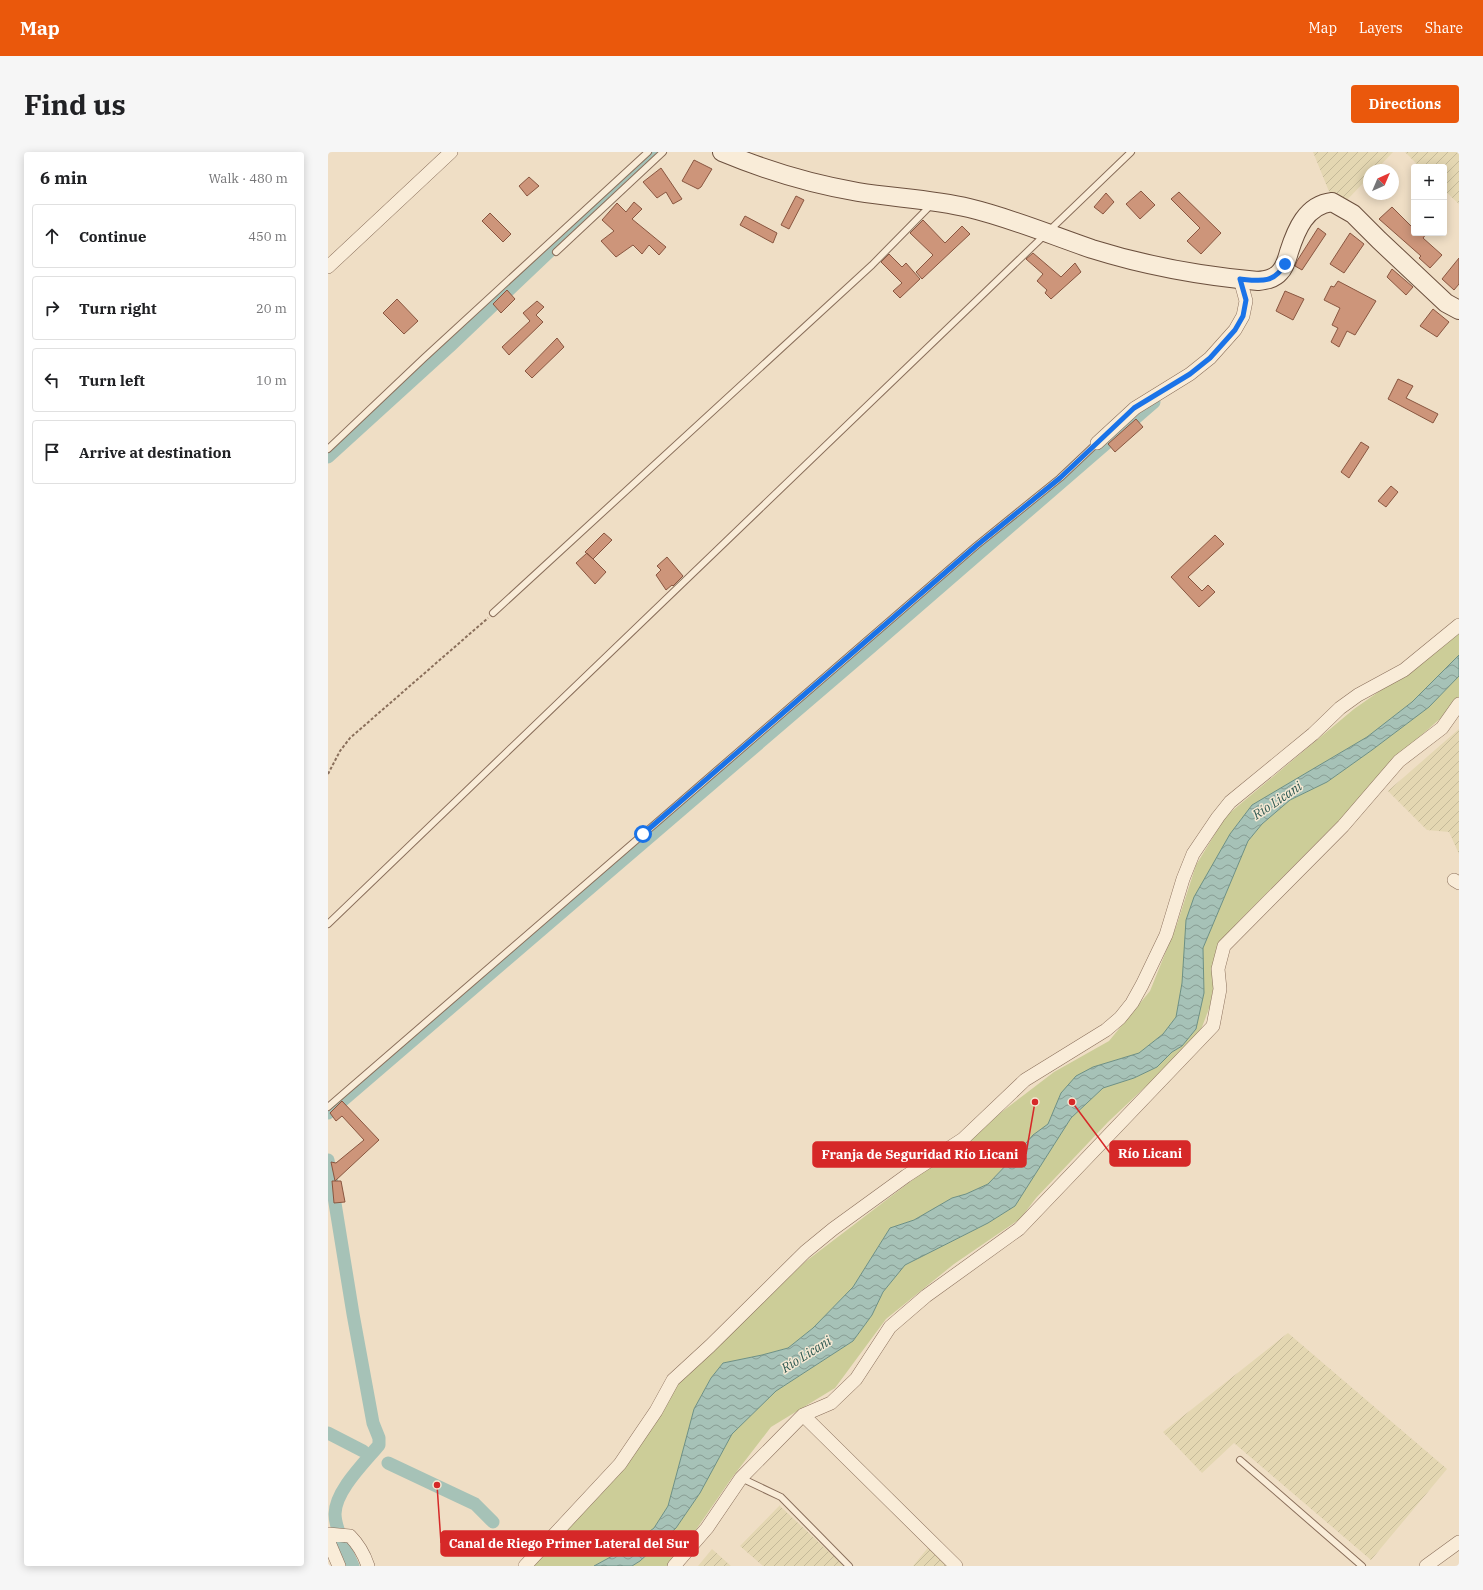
<!DOCTYPE html>
<html lang="en">
<head>
<meta charset="utf-8">
<style>
	body { margin:0; font-family:"IBM Plex Serif",serif; background:#f6f6f6; color:#202124 }
	.controls { position:absolute; right:12px; top:12px; display:grid; overflow:hidden; border-radius:4px; box-shadow:0 2px 10px #0003 }
	.controls button { width:36px; height:36px; display:grid; place-items:center; padding:0; border:0; border-bottom:1px solid #e0e0e0; background:#fff; color:#202124; font:20px sans-serif }
	.compass { position:absolute; left:1035px; top:12px; width:36px; height:36px; border-radius:50%; background:#fff; box-shadow:0 2px 10px #0003; rotate:44deg }
	.stop { position:absolute; width:12px; height:12px; margin:-9px; border:3px solid #1a73e8; border-radius:50%; background:#fff }
	.stop.end { background:#1a73e8; border-color:#fff; box-shadow:0 1px 4px #0008 }
	.list { margin:0; padding:0; list-style:none }
	h2 { display:flex; justify-content:space-between; align-items:center; height:52px; margin:0; padding:0 16px; font-size:17px }
	h2 small { font-size:13px; font-weight:400; color:#757577 }
	.list li { display:grid; grid-template-columns:26px 1fr auto; gap:12px; align-items:center; box-sizing:border-box; height:64px; margin:0 8px 8px; padding:0 8px; border:1px solid #e0e0e0; border-radius:4px }
	.list b { display:block; font-size:15px; white-space:nowrap }
	.list em { font-size:13px; font-style:normal; color:#757577 }
	.icon { flex:none; width:22px; height:22px; fill:none; stroke:currentColor; stroke-width:2; stroke-linecap:round; stroke-linejoin:round }
	.map { position:relative; flex:none; width:1131px; height:1414px; overflow:hidden; border-radius:4px }
	header { display:flex; align-items:center; gap:24px; box-sizing:border-box; height:56px; padding:0 20px; background:#ea580c; color:#fff }
	header strong { font-size:19px }
	nav { display:flex; gap:22px; margin-inline-start:auto; font-size:14px }
	.intro { display:flex; align-items:center; justify-content:space-between; box-sizing:border-box; height:96px; padding:0 24px }
	h1 { margin:0; font-size:28px }
	.button { padding:10px 18px; border-radius:4px; background:#ea580c; color:#fff; font-size:14px; font-weight:700 }
	main { display:flex; gap:24px; padding:0 24px }
	aside { flex:1; background:#fff; border-radius:4px; box-shadow:0 2px 10px #0003 }
	.map>svg:first-child { display:block }
	.farmland { fill:url(#farmland-furrows) }
	.grass { fill:#cccd98 }
	.water { fill:url(#water-waves); stroke:#6d9084 }
	.lines { fill:none; stroke-linecap:round; stroke-linejoin:round }
	.canal { stroke:#a6c2b7; stroke-width:13 }
	.building { fill:#cd957a; stroke:#895640 }
	.service-casing { stroke:#8a6f5b; stroke-width:8 }
	.minor-casing { stroke:#8a6f5b; stroke-width:14 }
	.secondary-casing { stroke:#6c503e; stroke-width:20 }
	.path { stroke:#8a6f5b; stroke-width:2; stroke-dasharray:3 2; stroke-linecap:butt }
	.service { stroke:#f9ecd8; stroke-width:6 }
	.minor { stroke:#f9ecd8; stroke-width:13 }
	.secondary { stroke:#f9ecd8; stroke-width:18 }
	.route { stroke:#1a73e8; stroke-width:5 }
	.labels { text-anchor:middle; stroke-width:3; stroke-linejoin:round; paint-order:stroke }
	.water-label { font-size:13px; font-style:italic; fill:#2e5952; stroke:#f6e9d4 }
	.leader { fill:none; stroke:#d62828; stroke-width:1.5 }
	.callout-dot { fill:#d62828; stroke:#f6e9d4; stroke-width:1.5 }
	.callout { fill:#d62828; stroke:#d62828; stroke-width:1.5 }
	.callout-label { font-size:13px; text-anchor:middle; font-weight:bold; fill:#fff }
</style>
</head>
<body>
<header>
<strong>Map</strong>
<nav><a>Map</a><a>Layers</a><a>Share</a></nav>
</header>
<div class="intro"><h1>Find us</h1><a class="button">Directions</a></div>
<main>
<aside>
<h2>6 min<small>Walk · 480 m</small></h2>
<ul class="list">
<li><svg class="icon" aria-label="ahead" viewBox="0 0 24 24"><path d="M12 20V5M6 11l6-6 6 6"/></svg><div><b>Continue</b></div><em>450 m</em></li>
<li><svg class="icon" aria-label="right" viewBox="0 0 24 24"><path d="M7 20v-9h11M14 6l5 5-5 5"/></svg><div><b>Turn right</b></div><em>20 m</em></li>
<li><svg class="icon" aria-label="left" viewBox="0 0 24 24"><path d="M17 20v-9H6M10 6l-5 5 5 5"/></svg><div><b>Turn left</b></div><em>10 m</em></li>
<li><svg class="icon" aria-label="arrive" viewBox="0 0 24 24"><path d="M6 21V4h12l-3 4 3 4H6"/></svg><div><b>Arrive at destination</b></div></li>
</ul>
</aside>
<div class="map">
<svg width="1131" height="1414" viewBox="0 0 1131 1414">
	<defs>
		<pattern id="farmland-furrows" width="10" height="10" patternUnits="userSpaceOnUse"><rect width="10" height="10" fill="#e4d7b2"/><path d="M-1 1l2-2M0 10L10 0M9 11l2-2" fill="none" stroke="#c4b999"/></pattern>
		<pattern id="water-waves" width="16" height="10" patternUnits="userSpaceOnUse"><rect width="16" height="10" fill="#a6c2b7"/><path d="M0 5q4-4 8 0t8 0" fill="none" stroke="#889e94"/></pattern>
	</defs>
	<rect width="100%" height="100%" fill="#efdec5"/>
	<path class="farmland" d="M985 0H1065L1048 18H1041V25L1018 49 1002 42Z
		M1077 0H1131V52L1116 38V15H1092Z
		M1131 577V702L1121 680 1099 678 1060 639Z
		M960 1181 1119 1317 1043 1408 906 1291 874 1321 835 1280Z
		M452 1353V1354L516 1414H435L412 1394Z
		M603 1392 623 1414H585Z
		M384 1397 403 1414H370Z"/>
	<path class="grass" d="M1131 479V503L1084 550 1039 585 924 653 902 682 886 711 854 831 848 865 835 882 811 901 765 915 733 941 720 972 705 983 684 1007 660 1032 638 1042 624 1046 586 1068 562 1076 525 1135 485 1176 460 1196 434 1203 395 1211 383 1226 366 1257 340 1354 326 1376 299 1396 266 1414H205L341 1241 379 1200 477 1110 726 920 781 889 822 839 849 772 868 713 898 664 1026 557 1116 494Z
		M1131 524V550L1080 595 1046 633 908 772 891 806 882 854 874 875 867 888 780 970 708 1046 692 1067 626 1112 558 1167 507 1236 443 1275 403 1327 343 1414H304L312 1409 348 1376 372 1341 404 1282 448 1239 525 1189 544 1163 555 1140 577 1113 660 1071 687 1054 743 966 775 936 806 926 829 915 844 900 854 894 868 877 876 841 875 796 920 689 934 672 962 648 999 630 1044 598 1101 555Z"/>
	<path class="water" d="M1131 503V524L1101 555 1044 598 999 630 962 648 934 672 920 689 875 796 876 841 868 877 854 894 844 900 829 915 806 926 775 936 743 966 687 1054 660 1071 577 1113 555 1140 544 1163 525 1189 448 1239 404 1282 372 1341 348 1376 312 1409 304 1414H266L299 1396 326 1376 340 1354 366 1257 383 1226 395 1211 434 1203 460 1196 485 1176 525 1135 562 1076 586 1068 624 1046 638 1042 660 1032 684 1007 705 983 720 972 733 941 748 924 765 915 811 901 835 882 848 865 854 831 858 768 866 745 902 682 924 653 1039 585 1084 550Z"/>
	<g class="lines">
		<path class="canal" d="M0 305 121 195 326 0
			M0 961 543 495 826 250
			M0 1008 25 1162 45 1271 51 1286V1293C37 1310 7 1339 7 1362 7 1377 19 1400 25 1414
			M0 1281 35 1299
			M60 1311 147 1352 165 1370"/>
	</g>
	<path class="building" d="M366 8 384 17 373 35 370 37 354 29Z
		M333 16 354 47 345 52 338 40 329 46 315 30Z
		M201 25 211 34 199 44 191 34Z
		M813 39 827 53 812 67 798 52Z
		M851 40 893 81 873 102 859 89 872 76 843 47Z
		M778 41 786 50 775 62 766 55Z
		M468 44 476 48 461 77 453 73Z
		M306 50 314 57 304 67 338 95 331 103 321 93 314 102 305 93 288 105 273 89 286 79 274 68 289 51 298 60Z
		M1064 55 1086 77V81H1099L1095 86 1114 103 1102 116 1091 106 1093 104 1051 67Z
		M162 61 183 82 175 90 154 69Z
		M417 64 449 81 445 91 412 73Z
		M595 68 617 91 634 74 642 82 594 127 588 120 605 103 582 81Z
		M990 76 998 82 974 118 967 114 969 109Z
		M1022 81 1036 92 1016 121 1002 112Z
		M705 101 733 125 747 111 753 120 723 147 717 141 719 138 709 129 715 122 698 107Z
		M561 102 574 115 578 111 592 127 572 146 565 139 574 131 553 110Z
		M1131 106V132L1126 138 1114 127Z
		M1064 117 1085 135 1078 143 1059 125Z
		M1010 129 1048 149 1027 183 1019 179 1011 195 1003 190 1010 176 1004 173 1012 156 996 148 1003 134 1006 135Z
		M179 138 187 147 173 161 165 152Z
		M957 139 976 147 965 168 948 159Z
		M69 147 90 169 76 182 55 161Z
		M209 149 216 155 208 163 215 170 181 203 174 195 202 169 195 161Z
		M1105 157 1121 170 1109 185 1092 174Z
		M229 186 236 195 204 226 197 219Z
		M1070 227 1085 234 1078 246 1110 262 1105 271 1060 247Z
		M808 267 815 275 787 300 780 292Z
		M1033 290 1041 295 1021 326 1013 320Z
		M1063 334 1070 340 1058 355 1050 349Z
		M276 381 284 388 265 407 257 400Z
		M887 383 896 392 860 425 874 439 880 433 887 440 871 455 843 425Z
		M259 401 278 420 267 432 248 411Z
		M339 405 355 424 345 434 344 433 338 438 328 423 333 418 329 414Z
		M14 949 51 988 7 1029 3 1010 8 1011 36 988 14 964 8 969 2 961Z
		M4 1029H13L17 1050 6 1051Z"/>
	<g class="lines">
		<g class="service-casing">
			<path id="service" d="M228 100 335 0
				M0 297 96 206 320 0
				M165 461 544 113 604 52
				M0 772 803 0
				M0 955 648 394 732 326 769 291
				M912 1308 1034 1414
				M413 1326 453 1345 521 1414"/>
		</g>
		<g class="minor-casing">
			<path id="minor" d="M0 115 123 0
				M769 291 807 256 862 222 882 206 907 178 915 164 918 149 912 127
				M1126 728 1131 731
				M475 1263 628 1414
				M0 1382 22 1384C31 1393 36 1402 40 1414
				M0 1388 11 1414
				M197 1414 292 1312 328 1259 345 1228 382 1194 477 1100 505 1077 578 1024 635 987 697 928 778 878 792 866 804 851 814 833 838 783 855 727 865 702 890 665 902 650 985 582 1012 556 1030 543 1076 518 1131 473
				M346 1414 379 1376 413 1326 475 1263 503 1251 528 1227 562 1175 598 1144 691 1077 885 874 892 837 890 817 896 794 1015 674 1071 609 1114 576 1131 552
				M1098 1414 1131 1390"/>
		</g>
		<g class="secondary-casing">
			<path id="secondary" d="M394 0C437 18 484 32 530 40 567 46 604 47 641 56 683 66 723 83 764 97 818 114 874 124 930 129 938 128 946 127 952 120 957 115 959 107 961 100 968 78 978 53 1004 50L1025 62 1051 88 1118 151 1131 158"/>
		</g>
		<path class="path" d="M0 622 12 599 22 586 160 466"/>
		<use href="#service" class="service"/>
		<use href="#minor" class="minor"/>
		<use href="#secondary" class="secondary"/>
	</g>
	<g class="lines">
		<path class="route" d="M315 682 648 394 732 326 806 256 862 222 882 206 907 178 915 164 918 148 912 127C932 129 946 132 957 112"/>
	</g>
	<g class="labels">
		<g class="water-label">
			<text transform="translate(949 648) rotate(-34)" y="5">Río Licani</text>
			<text transform="translate(478 1202) rotate(-32)" y="5">Río Licani</text>
		</g>
	</g>
	<path class="leader" d="M744 950L782 1001M707 950L698 1002M109 1333L113 1391"/>
	<g class="callout-dot">
		<circle cx="744" cy="950" r="4"/>
		<circle cx="707" cy="950" r="4"/>
		<circle cx="109" cy="1333" r="4"/>
	</g>
	<g class="callout">
		<rect x="782" y="989" width="80" height="25" rx="4"/>
		<rect x="485" y="990" width="213" height="25" rx="4"/>
		<rect x="113" y="1379" width="257" height="25" rx="4"/>
	</g>
	<g class="callout-label">
		<text x="822" y="1006">Río Licani</text>
		<text x="592" y="1007">Franja de Seguridad Río Licani</text>
		<text x="241" y="1396">Canal de Riego Primer Lateral del Sur</text>
	</g>
</svg>
<div class="controls">
<button>+</button>
<button>−</button>
</div>
<svg class="compass" viewBox="-18 -18 36 36"><path d="M0-13l5 13h-10z" fill="#e53935"/><path d="M0 13l5-13h-10z" fill="#757577"/></svg>
<div class="stop" style="left:315px;top:682px"></div>
<div class="stop end" style="left:957px;top:112px"></div>
</div>
</main>
</body>
</html>
